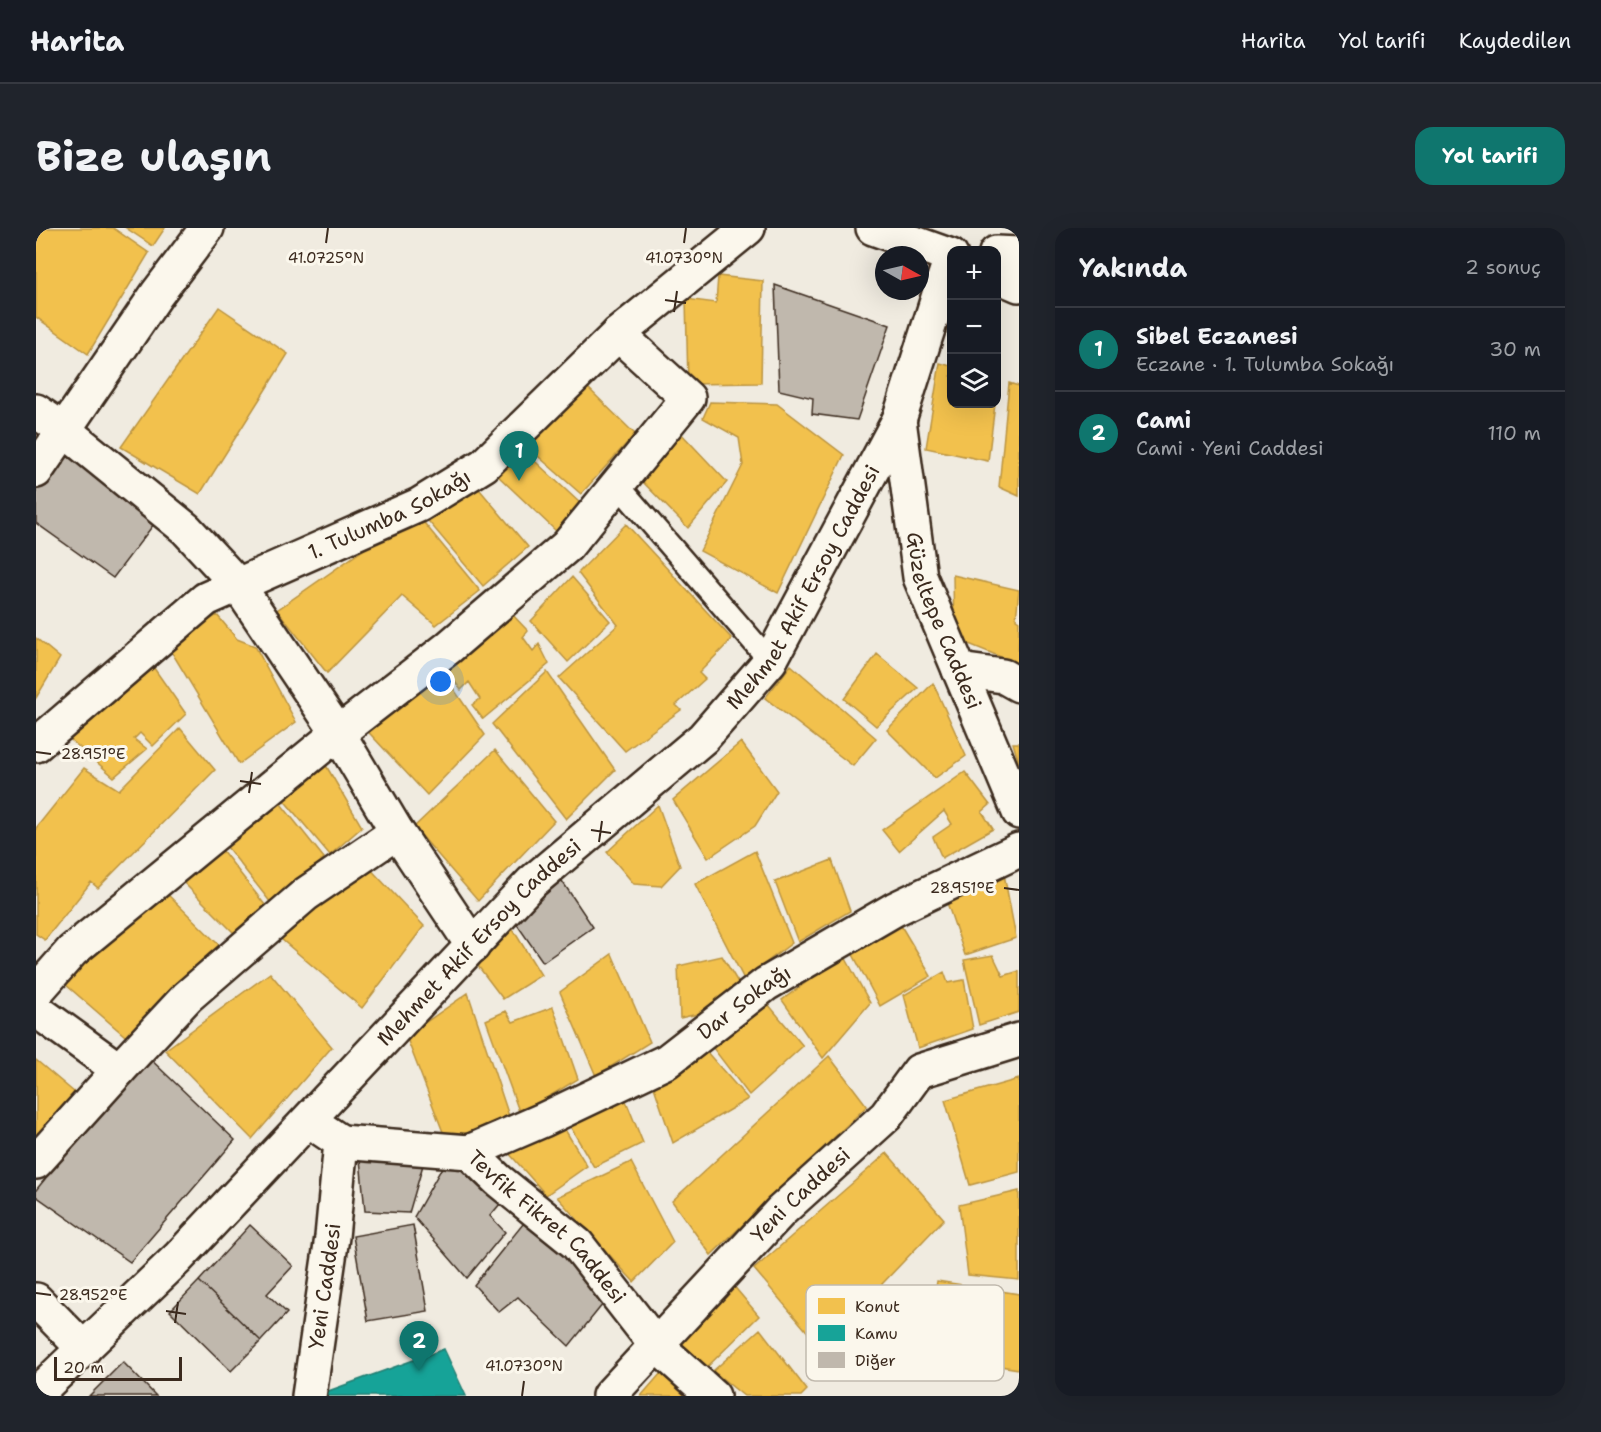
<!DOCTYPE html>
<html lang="tr">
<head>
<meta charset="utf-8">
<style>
	body { margin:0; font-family:"Shantell Sans",sans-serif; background:#20242c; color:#f1f3f6 }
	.controls { position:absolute; right:18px; top:18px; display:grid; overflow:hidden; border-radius:12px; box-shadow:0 6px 24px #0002 }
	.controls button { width:54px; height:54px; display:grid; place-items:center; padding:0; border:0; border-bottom:2px solid #363941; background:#171b24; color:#f1f3f6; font:30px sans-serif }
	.compass { position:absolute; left:839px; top:18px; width:54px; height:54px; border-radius:50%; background:#171b24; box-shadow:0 6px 24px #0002; rotate:98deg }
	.scale { position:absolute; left:18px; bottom:15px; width:128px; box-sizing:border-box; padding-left:6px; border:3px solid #3b2a1e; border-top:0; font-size:16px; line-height:21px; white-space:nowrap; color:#3b2a1e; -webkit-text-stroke:4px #fbf7ec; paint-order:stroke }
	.you { position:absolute; left:405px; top:454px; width:21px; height:21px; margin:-15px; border:4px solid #fff; border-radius:50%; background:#1a73e8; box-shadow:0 0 0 9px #1a73e833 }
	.badge { display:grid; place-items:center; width:39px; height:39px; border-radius:50%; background:#0f766e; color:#fff; font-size:20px; font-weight:700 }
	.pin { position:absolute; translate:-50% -50px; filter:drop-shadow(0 2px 3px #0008) }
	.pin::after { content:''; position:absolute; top:32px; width:21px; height:18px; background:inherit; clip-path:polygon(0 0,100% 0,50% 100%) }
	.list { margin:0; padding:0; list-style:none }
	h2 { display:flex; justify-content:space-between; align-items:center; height:78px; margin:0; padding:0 24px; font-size:26px }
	h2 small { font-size:20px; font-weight:400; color:#9ea1a6 }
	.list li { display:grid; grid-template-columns:39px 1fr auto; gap:18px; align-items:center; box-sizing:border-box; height:84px; padding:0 24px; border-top:2px solid #363941 }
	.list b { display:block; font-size:22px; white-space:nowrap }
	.list p { margin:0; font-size:20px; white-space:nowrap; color:#9ea1a6 }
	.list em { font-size:20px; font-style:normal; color:#9ea1a6 }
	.icon { flex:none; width:33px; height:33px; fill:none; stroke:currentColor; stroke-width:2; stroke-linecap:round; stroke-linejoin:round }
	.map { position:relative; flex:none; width:983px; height:1168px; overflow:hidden; border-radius:18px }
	header { display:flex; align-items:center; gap:36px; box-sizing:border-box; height:84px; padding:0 30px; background:#171b24; border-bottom:2px solid #363941 }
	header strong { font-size:28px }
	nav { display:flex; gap:33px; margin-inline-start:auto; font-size:21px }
	.intro { display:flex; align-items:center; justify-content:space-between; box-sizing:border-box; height:144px; padding:0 36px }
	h1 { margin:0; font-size:42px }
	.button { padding:15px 27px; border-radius:18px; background:#0f766e; color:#fff; font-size:21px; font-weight:700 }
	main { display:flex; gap:36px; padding:0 36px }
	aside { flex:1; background:#171b24; border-radius:18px; box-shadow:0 6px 24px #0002 }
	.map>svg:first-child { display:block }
	.homes { fill:#f2c14e; stroke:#bb9440; stroke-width:1.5 }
	.public { fill:#17a398; stroke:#227f73; stroke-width:1.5 }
	.building { fill:#c0b8ad; stroke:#3b2a1e; stroke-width:1.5 }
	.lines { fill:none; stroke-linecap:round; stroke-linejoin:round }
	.lane-casing { stroke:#3b2a1e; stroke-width:26 }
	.street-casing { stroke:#3b2a1e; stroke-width:38 }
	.secondary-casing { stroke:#3b2a1e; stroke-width:38 }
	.primary-casing { stroke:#3b2a1e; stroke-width:38 }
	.lane { stroke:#fbf7ec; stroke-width:21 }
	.street { stroke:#fbf7ec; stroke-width:33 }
	.secondary { stroke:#fbf7ec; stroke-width:33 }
	.primary { stroke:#fbf7ec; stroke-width:33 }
	.ticks { fill:none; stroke:#3b2a1e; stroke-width:2 }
	.labels { text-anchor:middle; stroke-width:6; stroke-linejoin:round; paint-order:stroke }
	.street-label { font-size:21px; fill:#3b2a1e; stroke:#fbf7ec }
	.key { fill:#fbf7ec; stroke:#c1baae; stroke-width:1.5 }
	.key-label { font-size:16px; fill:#3b2a1e }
	.ticks-label { font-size:15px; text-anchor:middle; fill:#3b2a1e; stroke:#fbf7ec; stroke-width:6; stroke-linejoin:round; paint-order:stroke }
</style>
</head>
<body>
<header>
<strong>Harita</strong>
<nav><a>Harita</a><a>Yol tarifi</a><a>Kaydedilen</a></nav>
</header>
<div class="intro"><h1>Bize ulaşın</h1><a class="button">Yol tarifi</a></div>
<main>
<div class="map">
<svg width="983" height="1168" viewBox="0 0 983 1168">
	<rect width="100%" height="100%" fill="#f0ebe0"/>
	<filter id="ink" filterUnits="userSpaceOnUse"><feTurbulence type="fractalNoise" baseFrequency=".0167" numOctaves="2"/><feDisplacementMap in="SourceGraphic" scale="12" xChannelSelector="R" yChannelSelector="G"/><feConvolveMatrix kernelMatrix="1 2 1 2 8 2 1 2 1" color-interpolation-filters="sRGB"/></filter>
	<g filter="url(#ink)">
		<path class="homes" d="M0 0H77L113 25 52 126 0 89Z
			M90 0H129L117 18Z
			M682 48 727 53 725 155 652 156 650 71 680 75Z
			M183 79 252 126 164 266 85 219Z
			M904 135 915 138V176H959L952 233 890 220Z
			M545 153 599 206 545 266 487 215Z
			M973 155 983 158V268L963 259Z
			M674 174 741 176 808 227 742 365 664 323 707 237 703 210 667 190Z
			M640 200 691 254 652 300 600 247Z
			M487 222 545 276 520 303 459 245Z
			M438 255 492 319 447 358 388 288Z
			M380 285 444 363 400 397 366 368 291 445 241 382Z
			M590 296 696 411 663 445 669 451 640 477 645 482 589 523 523 450 582 397 542 345Z
			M917 347 983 362 980 391 983 393 982 436 918 410Z
			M536 349 574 393 532 434 495 393Z
			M473 383 492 403 487 409 497 423 503 416 513 436 447 491 436 477 444 471 433 454 425 462 407 437Z
			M181 387 201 411 219 418 260 494 203 536 132 418Z
			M0 410 24 430 0 470Z
			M841 426 882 460 840 498 808 471Z
			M113 433 150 486 117 518 104 505 98 511 111 521 78 549 28 506Z
			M400 435 449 507 391 567 324 495Z
			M755 437 840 510 817 538 729 470Z
			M511 444 579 542 530 591 456 496Z
			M897 455 930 528 899 550 851 502Z
			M144 500 179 542 62 660 55 654 9 712 0 706V600L48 540 83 562Z
			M705 514 741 563 719 598 672 630 637 572Z
			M977 515H983V535Z
			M459 522 518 593 442 673 378 599Z
			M285 529 326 599 294 627 241 564Z
			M929 544 954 577 946 584 957 601 906 630 897 609 916 596 908 583 863 623 846 602Z
			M237 566 288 630 239 680 184 610Z
			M622 577 644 638 625 658 598 656 571 624Z
			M179 613 229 677 198 705 142 649Z
			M719 623 756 715 708 751 659 656Z
			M796 632 814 683 762 714 739 654Z
			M327 633 388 698 326 780 238 705Z
			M968 646 980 710 929 727 909 669Z
			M124 659 187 721 96 814 22 750Z
			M861 691 895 748 844 778 811 715Z
			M473 695 505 747 467 771 436 730Z
			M576 726 614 814 560 848 524 764Z
			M808 727 834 775 787 830 746 772Z
			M957 727 967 748 983 743V784L943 797 928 732Z
			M686 728 703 756 679 782 644 790 642 738Z
			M908 744 912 755 928 752 937 801 882 820 868 767Z
			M234 745 296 819 216 911 129 822Z
			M432 765 473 888 412 917 370 808Z
			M732 776 767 818 713 867 677 820Z
			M517 779 542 851 484 886 450 792 470 783 477 794Z
			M669 822 712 871 637 915 617 856Z
			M793 828 831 878 675 1027 636 973Z
			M0 832 45 870 0 920Z
			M983 851V944L934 957 909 872Z
			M586 863 607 915 558 939 528 888Z
			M525 895 551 938 510 967 471 923Z
			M851 925 908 991 785 1120 718 1041Z
			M595 934 637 1014 598 1054 521 969Z
			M983 963V1052L932 1047 923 977Z
			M901 1053 983 1066V1141L889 1126Z
			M696 1056 723 1088 668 1142 633 1113Z
			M724 1101 771 1162 765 1168H708L677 1143Z
			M625 1145 652 1168H605Z"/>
		<path class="public" d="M408 1121 430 1168H289L287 1165Z"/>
		<path class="building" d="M739 57 854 97 821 192 776 186 777 170 743 162Z
			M19 219 121 292 77 350 0 295V247Z
			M524 650 557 699 507 734 473 685Z
			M110 827 199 912 94 1034 0 968V962Z
			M412 929 464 976 454 988 469 1004 431 1050 378 989Z
			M389 930 373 985 329 983 324 931Z
			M491 991 571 1071 533 1118 482 1069 463 1084 438 1057Z
			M214 997 257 1038 231 1066 251 1085 225 1113 163 1053Z
			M377 997 392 1083 332 1093 317 1008Z
			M163 1053 225 1113 195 1143 134 1083Z
			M87 1134 120 1168H53Z"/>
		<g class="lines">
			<g class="lane-casing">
				<path id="lane" d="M581 256 734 433"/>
			</g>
			<g class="street-casing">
				<g id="street">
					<path d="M0 183 28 202 150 301 202 357 302 505 412 420 531 318 652 170 582 106"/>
					<path d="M0 243 121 66 171 0"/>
					<path d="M923 442 967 448 983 457"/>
					<path id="s1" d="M0 517 170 371 383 277 448 237 582 106 712 0"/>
					<path d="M0 764 36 723 302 505 361 604 437 718"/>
					<path d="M0 782 83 842 151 769 270 666 361 604"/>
					<path id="s2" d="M305 914 433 924 462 952 541 1016 619 1116 677 1168"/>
					<path id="s3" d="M433 924 507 892 631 833 730 756 859 681 983 622"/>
					<path d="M0 934 83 842"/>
					<path d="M0 1072 48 1121"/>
					<path id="s4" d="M273 1168 296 1009 305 914 287 902"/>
					<path id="s5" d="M573 1168 745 983 850 888 883 843 983 812"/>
				</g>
			</g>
			<g class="secondary-casing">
				<g id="secondary">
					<path id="s6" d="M863 192 884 349 983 584"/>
					<path id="s7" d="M0 1166 142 1030 496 654 667 510 734 433 863 192 915 29"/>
				</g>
			</g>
			<g class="primary-casing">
				<path id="primary" d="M837 0 915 28
					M960 25 983 26
					M960 47 983 57"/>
			</g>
			<use href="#lane" class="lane"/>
			<use href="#street" class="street"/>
			<use href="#secondary" class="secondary"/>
			<use href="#primary" class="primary"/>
		</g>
	</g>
	<path class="ticks" d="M290 15 292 0M648 15 650 0M629 72 650 75M638 84 641 63M0 524 15 526M204 553 225 556M213 565 216 544M555 602 575 605M563 614 566 593M968 660 983 662M0 1065 15 1067M130 1083 150 1086M139 1095 142 1074M486 1168 488 1153"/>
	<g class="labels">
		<g class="street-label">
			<text dy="7" stroke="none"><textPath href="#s1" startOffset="426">1. Tulumba Sokağı</textPath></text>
			<text dy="7" stroke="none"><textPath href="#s7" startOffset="1119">Mehmet Akif Ersoy Caddesi</textPath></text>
			<text dy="7" stroke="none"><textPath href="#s6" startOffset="207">Güzeltepe Caddesi</textPath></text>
			<text dy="7" stroke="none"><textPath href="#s7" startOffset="633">Mehmet Akif Ersoy Caddesi</textPath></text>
			<text dy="7" stroke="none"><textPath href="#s3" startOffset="315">Dar Sokağı</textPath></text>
			<text dy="7" stroke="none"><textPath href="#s5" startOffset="278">Yeni Caddesi</textPath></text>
			<text dy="7" stroke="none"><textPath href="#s2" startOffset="237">Tevfik Fikret Caddesi</textPath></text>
			<text dy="7" stroke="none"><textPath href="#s4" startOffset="111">Yeni Caddesi</textPath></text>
		</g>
	</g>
	<rect x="770" y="1057" width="198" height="96" rx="9" class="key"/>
	<rect x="782" y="1070" width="27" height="16" fill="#f2c14e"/>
	<rect x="782" y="1097" width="27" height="16" fill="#17a398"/>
	<rect x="782" y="1124" width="27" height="16" fill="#c0b8ad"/>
	<g class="key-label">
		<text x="819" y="1084">Konut</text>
		<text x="819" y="1111">Kamu</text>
		<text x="819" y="1138">Diğer</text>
	</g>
	<g class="ticks-label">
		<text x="290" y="35">41.0725°N</text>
		<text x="648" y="35">41.0730°N</text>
		<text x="57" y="531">28.951°E</text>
		<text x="926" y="665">28.951°E</text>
		<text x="57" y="1072">28.952°E</text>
		<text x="488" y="1143">41.0730°N</text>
	</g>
</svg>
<div class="controls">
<button>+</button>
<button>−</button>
<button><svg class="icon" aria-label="layers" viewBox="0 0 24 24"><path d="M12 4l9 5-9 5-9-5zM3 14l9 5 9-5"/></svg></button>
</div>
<svg class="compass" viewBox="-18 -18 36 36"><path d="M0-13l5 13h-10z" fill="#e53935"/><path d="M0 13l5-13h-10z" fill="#9ea1a6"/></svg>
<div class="scale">20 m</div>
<div class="you"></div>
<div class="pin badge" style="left:483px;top:253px">1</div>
<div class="pin badge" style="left:383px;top:1143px">2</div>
</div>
<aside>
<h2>Yakında<small>2 sonuç</small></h2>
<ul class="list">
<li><span class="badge">1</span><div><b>Sibel Eczanesi</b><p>Eczane · 1. Tulumba Sokağı</p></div><em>30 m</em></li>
<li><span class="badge">2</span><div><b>Cami</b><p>Cami · Yeni Caddesi</p></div><em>110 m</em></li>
</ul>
</aside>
</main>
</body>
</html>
